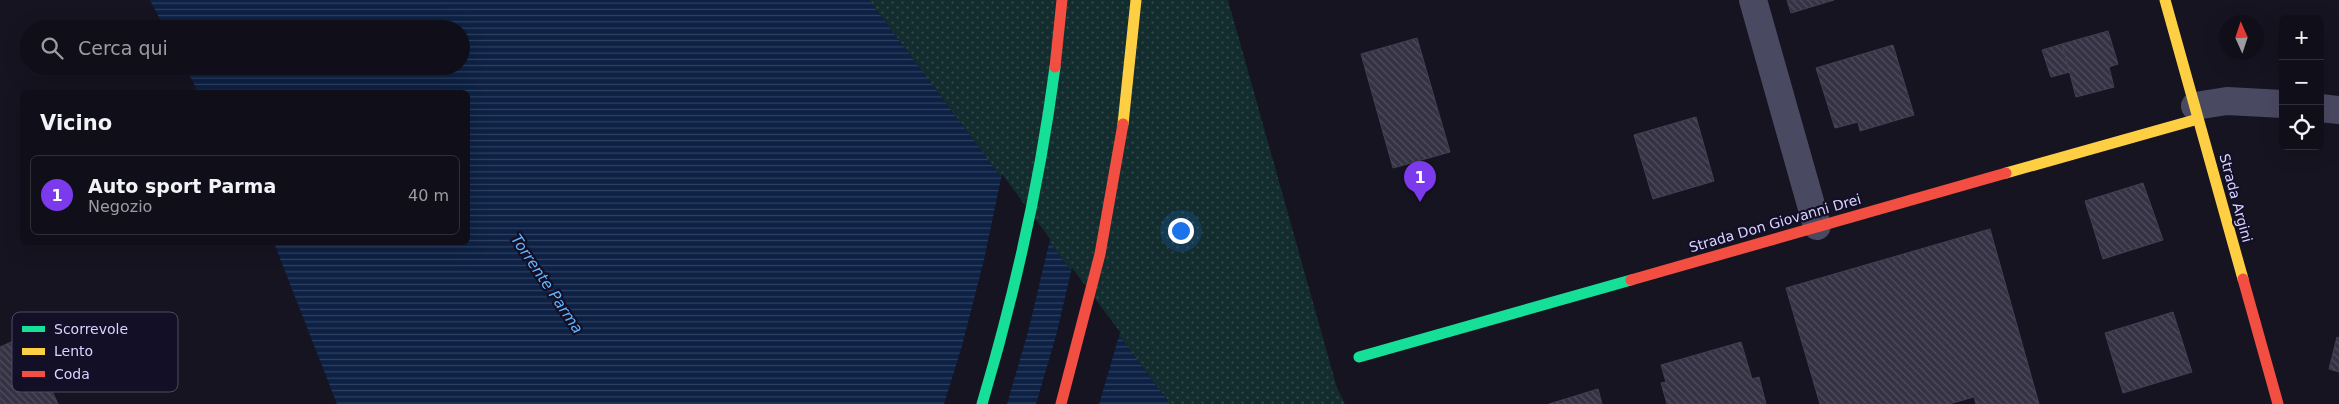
<!DOCTYPE html>
<html lang="it">
<head>
<meta charset="utf-8">
<style>
	body { margin:0; font-family:"DejaVu Sans",sans-serif; background:#191822; color:#f1f3f6 }
	.controls { position:absolute; right:15px; top:15px; display:grid; overflow:hidden; border-radius:8px; box-shadow:0 5px 20px #0002 }
	.controls button { width:45px; height:45px; display:grid; place-items:center; padding:0; border:0; border-bottom:1px solid #302f38; background:#100f19; color:#f1f3f6; font:25px sans-serif }
	.compass { position:absolute; left:2219px; top:15px; width:45px; height:45px; border-radius:50%; background:#100f19; box-shadow:0 5px 20px #0002; rotate:357deg }
	.you { position:absolute; left:1180px; top:230px; width:18px; height:18px; margin:-12px; border:4px solid #fff; border-radius:50%; background:#1a73e8; box-shadow:0 0 0 8px #1a73e833 }
	.badge { display:grid; place-items:center; width:32px; height:32px; border-radius:50%; background:#7c3aed; color:#fff; font-size:16px; font-weight:700 }
	.pin { position:absolute; translate:-50% -41px; filter:drop-shadow(0 1px 2px #0008) }
	.pin::after { content:''; position:absolute; top:26px; width:18px; height:15px; background:inherit; clip-path:polygon(0 0,100% 0,50% 100%) }
	.list { margin:0; padding:0; list-style:none }
	h2 { display:flex; justify-content:space-between; align-items:center; height:65px; margin:0; padding:0 20px; font-size:21px }
	h2 small { font-size:16px; font-weight:400; color:#9c9ca2 }
	.list li { display:grid; grid-template-columns:32px 1fr auto; gap:15px; align-items:center; box-sizing:border-box; height:80px; margin:0 10px 10px; padding:0 10px; border:1px solid #302f38; border-radius:8px }
	.list b { display:block; font-size:19px; white-space:nowrap }
	.list p { margin:0; font-size:16px; white-space:nowrap; color:#9c9ca2 }
	.list em { font-size:16px; font-style:normal; color:#9c9ca2 }
	.icon { flex:none; width:28px; height:28px; fill:none; stroke:currentColor; stroke-width:2; stroke-linecap:round; stroke-linejoin:round }
	.map { position:relative; flex:none; width:2339px; height:404px; overflow:hidden }
	.search { position:absolute; background:#100f19; box-shadow:0 5px 20px #0002; left:20px; top:20px; width:450px; height:55px; display:flex; align-items:center; gap:12px; box-sizing:border-box; padding:0 18px; border-radius:28px; color:#9c9ca2; font-size:19px }
	.panel { position:absolute; background:#100f19; box-shadow:0 5px 20px #0002; left:20px; top:90px; width:450px; height:155px; border-radius:8px }
	.map>svg:first-child { display:block }
	.grass { fill:url(#grass-dots) }
	.water { fill:url(#water-rules) }
	.pier { fill:#161421 }
	.building { fill:url(#building-back-hatch); stroke:#433f54 }
	.lines { fill:none; stroke-linecap:round; stroke-linejoin:round }
	.street { stroke:#4a4962; stroke-width:28 }
	.fast { stroke:#16e098; stroke-width:11 }
	.slow { stroke:#ffcf43; stroke-width:11 }
	.jam { stroke:#f24e42; stroke-width:11 }
	.labels { text-anchor:middle; stroke-width:4.5; stroke-linejoin:round; paint-order:stroke }
	.street-label { font-size:14px; fill:#d9d4ff; stroke:#130f26 }
	.water-label { font-size:15px; font-style:italic; fill:#62b6ff; stroke:#130f26 }
	.key { fill:#130f26; stroke:#4e4a67; stroke-width:1 }
	.key-label { font-size:14px; fill:#d9d4ff }
</style>
</head>
<body>
<div class="map">
<svg width="2339" height="404" viewBox="0 0 2339 404">
	<defs>
		<pattern id="grass-dots" width="8" height="8" patternUnits="userSpaceOnUse" patternTransform="scale(1.25)"><rect width="8" height="8" fill="#132c2d"/><path d="M2 2h.1M6 6h.1" fill="none" stroke="#354a4c" stroke-width="1.8" stroke-linecap="round"/></pattern>
		<pattern id="water-rules" width="6" height="5" patternUnits="userSpaceOnUse" patternTransform="scale(1.25)"><rect width="6" height="5" fill="#0d2144"/><path d="M0 2.5h6" fill="none" stroke="#304060"/></pattern>
		<pattern id="building-back-hatch" width="6" height="6" patternUnits="userSpaceOnUse" patternTransform="scale(1.25)"><rect width="6" height="6" fill="#343243"/><path d="M-1 5l2 2M0 0l6 6M5-1l2 2" fill="none" stroke="#514f5f"/></pattern>
	</defs>
	<rect width="100%" height="100%" fill="#161421"/>
	<path class="grass" d="M869 0H1228L1337 388 1345 404H1170Z"/>
	<path class="water" d="M150 0H869L1170 404H337L274 243 468 242V92H198L185 66H461V29H165Z"/>
	<path class="pier" d="M1002 174 1050 239 1029 328 1007 404H944L962 346 984 260Z
		M1072 268 1120 332 1112 360 1099 404H1036L1056 336Z"/>
	<path class="building" d="M1787 0H1834L1791 13Z
		M2108 31 2118 64 2109 67 2114 87 2076 97 2062 44Z
		M1417 38 1450 152 1393 168 1361 54Z
		M2062 44 2070 72 2051 77 2042 50Z
		M1893 45 1914 115 1860 131 1858 122 1835 128 1816 68Z
		M1696 117 1714 181 1653 199 1634 135Z
		M2143 183 2163 240 2103 259 2085 201Z
		M1990 229 2039 404H1976L1974 397 1949 404H1820L1786 288Z
		M2173 312 2192 372 2123 393 2105 333Z
		M27 335 58 404H0V347Z
		M2337 337 2339 338V372L2329 369Z
		M1741 342 1752 379 1759 377 1766 404H1667L1661 383 1666 382 1661 365Z
		M1598 389 1602 404H1549Z"/>
	<g class="lines">
		<path class="street" d="M1753 0 1817 226
			M2195 106 2227 101 2283 104
			M2320 108 2339 110"/>
		<path class="fast" d="M1359 357 1631 280
			M982 404C1015 293 1040 181 1055 67"/>
		<path class="slow" d="M2165 0 2243 279
			M1123 124 1136 0
			M2006 173 2198 119"/>
		<path class="jam" d="M1055 67 1062 0
			M2243 279 2278 404
			M1631 280 2006 173
			M1061 404 1100 254 1123 124"/>
	</g>
	<g class="labels">
		<g class="street-label">
			<text transform="translate(2236 198) rotate(75)" y="5">Strada Argini</text>
			<text transform="translate(1775 223) rotate(-16)" y="5">Strada Don Giovanni Drei</text>
		</g>
		<g class="water-label">
			<text transform="translate(547 284) rotate(56)" y="5">Torrente Parma</text>
		</g>
	</g>
	<rect x="12" y="312" width="166" height="80" rx="8" class="key"/>
	<rect x="22" y="326" width="23" height="6" fill="#16e098"/>
	<rect x="22" y="348" width="23" height="7" fill="#ffcf43"/>
	<rect x="22" y="371" width="23" height="6" fill="#f24e42"/>
	<g class="key-label">
		<text x="54" y="334">Scorrevole</text>
		<text x="54" y="356">Lento</text>
		<text x="54" y="379">Coda</text>
	</g>
</svg>
<div class="controls">
<button>+</button>
<button>−</button>
<button><svg class="icon" aria-label="locate" viewBox="0 0 24 24"><circle cx="12" cy="12" r="6"/><path d="M12 2v4M12 18v4M2 12h4M18 12h4"/></svg></button>
</div>
<svg class="compass" viewBox="-18 -18 36 36"><path d="M0-13l5 13h-10z" fill="#e53935"/><path d="M0 13l5-13h-10z" fill="#9c9ca2"/></svg>
<div class="you"></div>
<div class="pin badge" style="left:1420px;top:202px">1</div>
<div class="search"><svg class="icon" aria-label="search" viewBox="0 0 24 24"><circle cx="10" cy="10" r="6"/><path d="M15 15l6 6"/></svg>Cerca qui</div>
<section class="panel">
<h2>Vicino<small></small></h2>
<ul class="list">
<li><span class="badge">1</span><div><b>Auto sport Parma</b><p>Negozio</p></div><em>40 m</em></li>
</ul>
</section>
</div>
</body>
</html>
